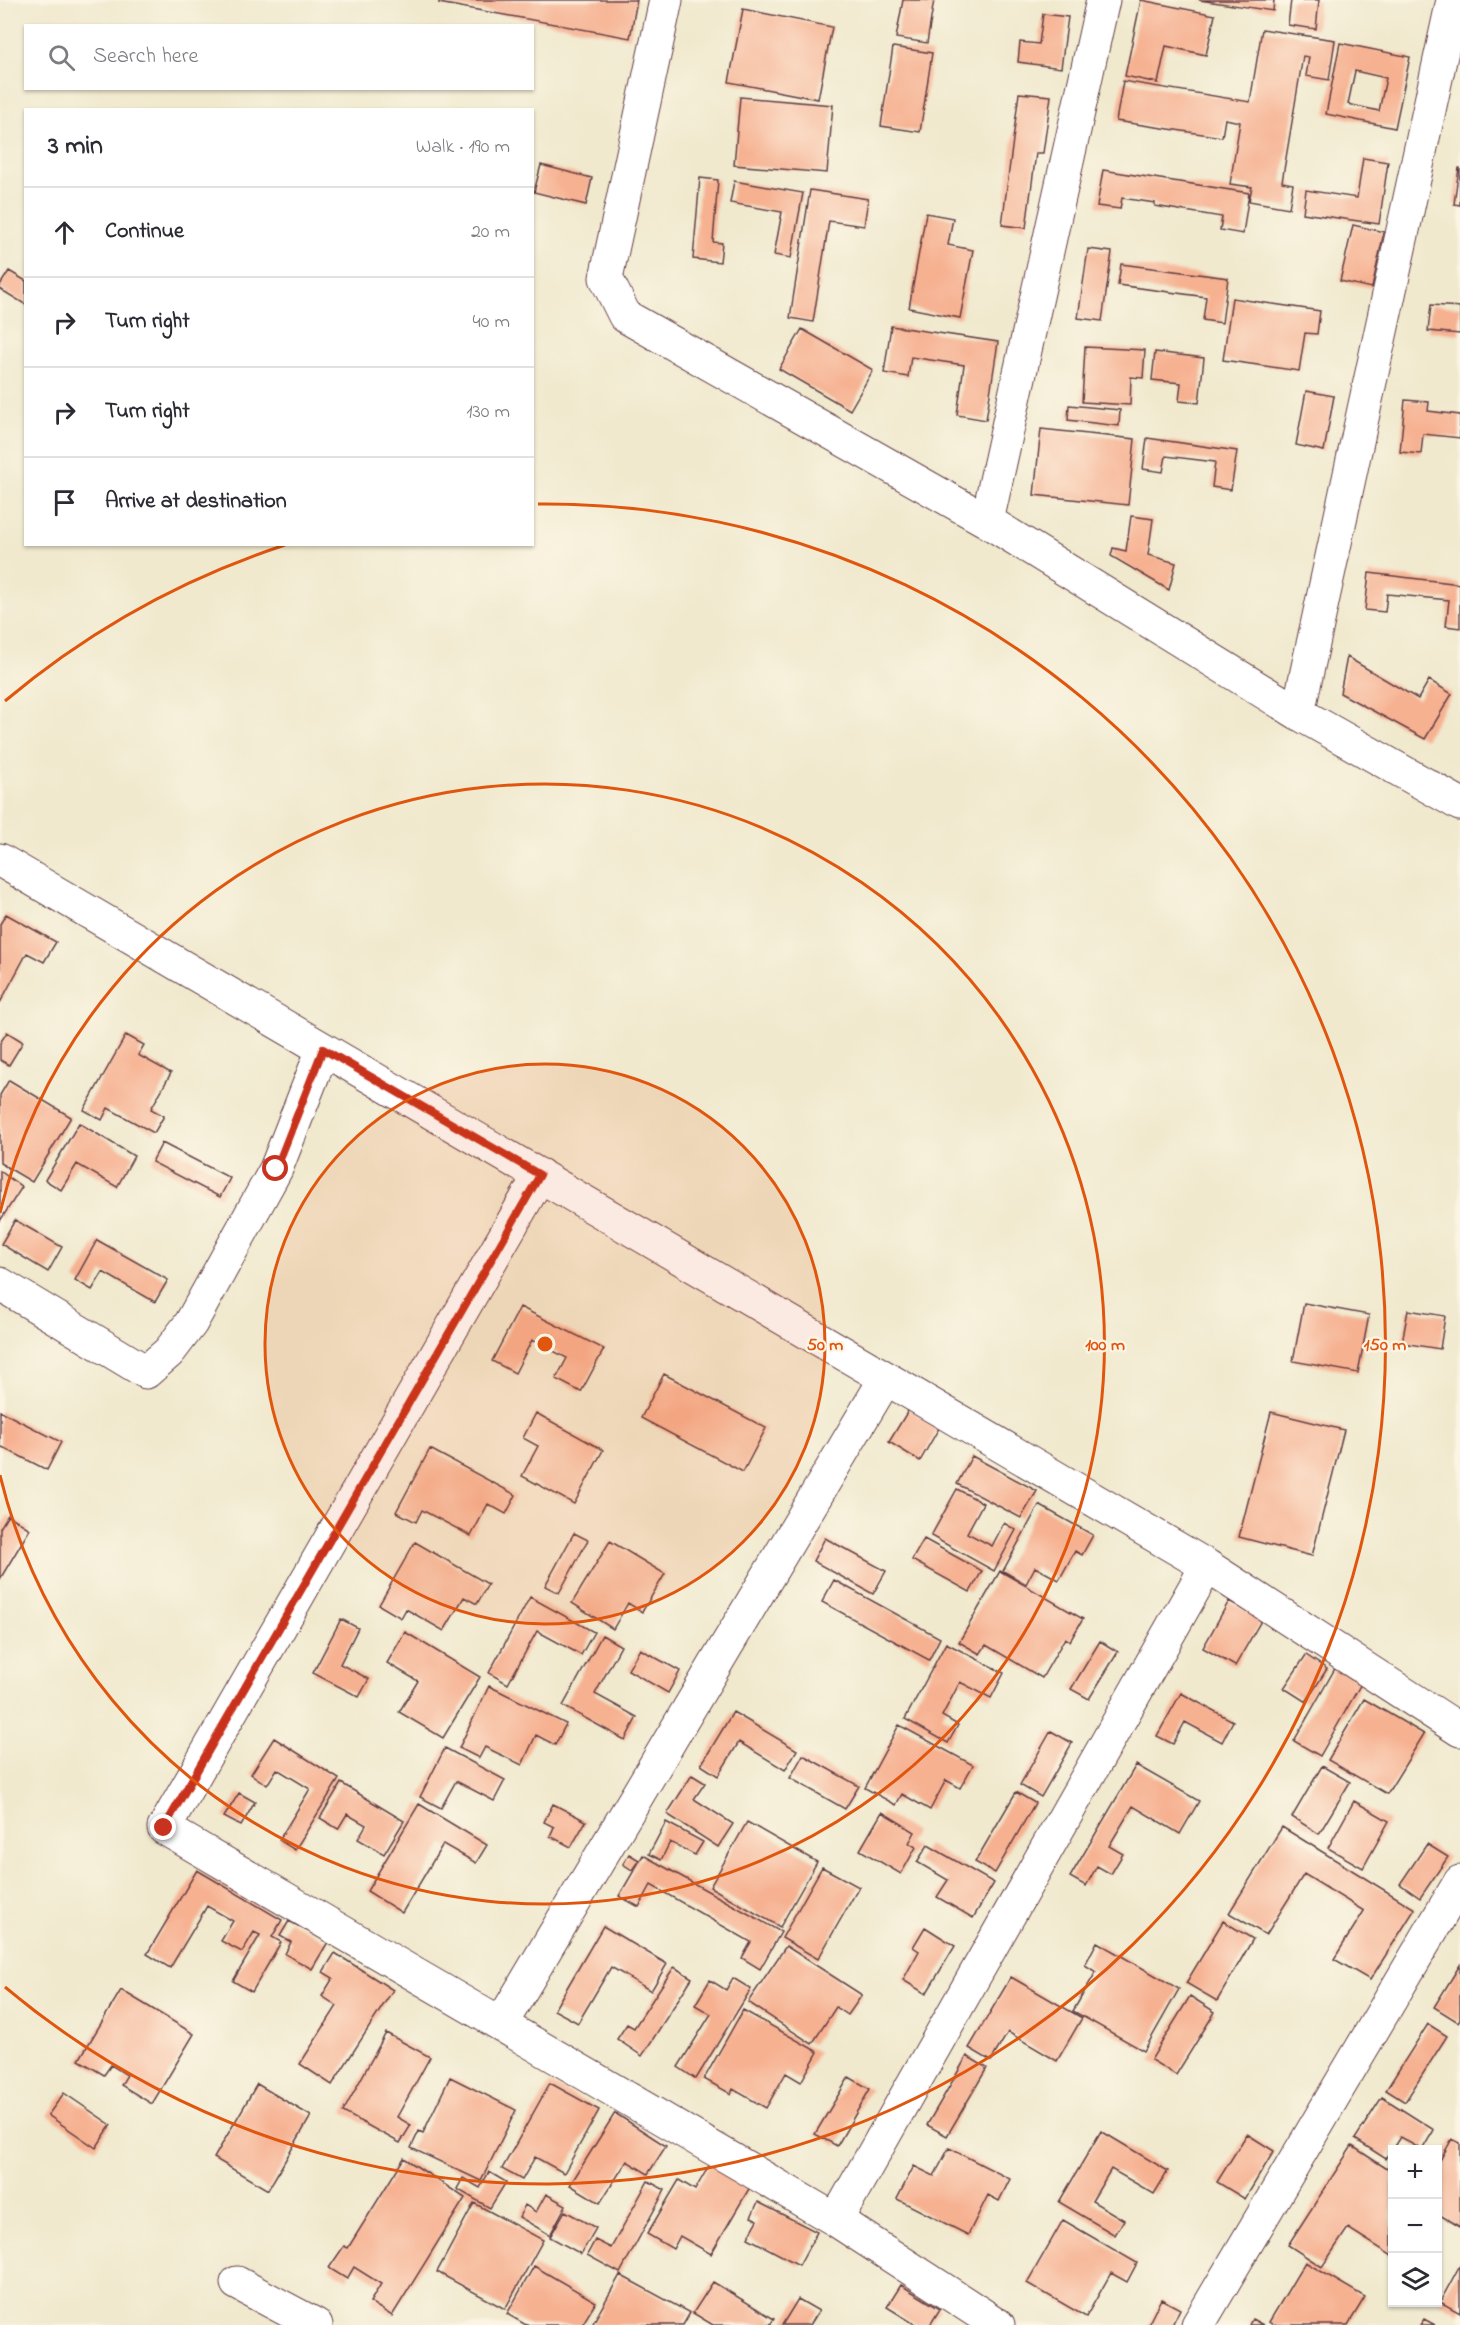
<!DOCTYPE html>
<html lang="en">
<head>
<meta charset="utf-8">
<style>
	body { margin:0; font-family:"Indie Flower",sans-serif; background:#f2f2f3; color:#2b2b33 }
	.controls { position:absolute; right:18px; bottom:18px; display:grid; overflow:hidden; border-radius:0px; box-shadow:0 2px 4px #0004 }
	.controls button { width:54px; height:54px; display:grid; place-items:center; padding:0; border:0; border-bottom:2px solid #e1e1e2; background:#fff; color:#2b2b33; font:30px sans-serif }
	.stop { position:absolute; width:18px; height:18px; margin:-14px; border:4px solid #c8321e; border-radius:50%; background:#fff }
	.stop.end { background:#c8321e; border-color:#fff; box-shadow:0 2px 6px #0008 }
	.list { margin:0; padding:0; list-style:none }
	h2 { display:flex; justify-content:space-between; align-items:center; height:78px; margin:0; padding:0 24px; font-size:26px }
	h2 small { font-size:20px; font-weight:400; color:#7c7c81 }
	.list li { display:grid; grid-template-columns:39px 1fr auto; gap:18px; align-items:center; box-sizing:border-box; height:90px; padding:0 24px; border-top:2px solid #e1e1e2 }
	.list b { display:block; font-size:22px; white-space:nowrap }
	.list em { font-size:20px; font-style:normal; color:#7c7c81 }
	.icon { flex:none; width:33px; height:33px; fill:none; stroke:currentColor; stroke-width:2; stroke-linecap:round; stroke-linejoin:round }
	.map { position:relative; flex:none; width:1460px; height:2325px; overflow:hidden }
	.search { position:absolute; background:#fff; box-shadow:0 2px 4px #0004; left:24px; top:24px; width:510px; height:66px; display:flex; align-items:center; gap:15px; box-sizing:border-box; padding:0 21px; border-radius:0px; color:#7c7c81; font-size:22px }
	.panel { position:absolute; background:#fff; box-shadow:0 2px 4px #0004; left:24px; top:108px; width:510px; height:438px; border-radius:0px }
	.map>svg:first-child { display:block }
	.building { fill:#f6b191; fill-rule:evenodd }
	.lines { fill:none; stroke-linecap:round; stroke-linejoin:round }
	.minor-casing { stroke:#633d43; stroke-width:35 }
	.minor { stroke:#fff; stroke-width:33 }
	.route { stroke:#c8321e; stroke-width:8 }
	.ring { fill:none; stroke:#e0560e; stroke-width:3 }
	.centre { fill:#e0560e; stroke:#fcf5e5; stroke-width:3 }
	.ring-label { font-size:18px; text-anchor:middle; font-weight:bold; fill:#e0560e; stroke:#fcf5e5; stroke-width:4.5; stroke-linejoin:round; paint-order:stroke }
</style>
</head>
<body>
<div class="map">
<svg width="1460" height="2325" viewBox="0 0 1460 2325">
	<rect width="100%" height="100%" fill="#fcf5e5"/>
	<filter id="ink" filterUnits="userSpaceOnUse"><feTurbulence type="fractalNoise" baseFrequency=".0167" numOctaves="2"/><feDisplacementMap in="SourceGraphic" scale="12" xChannelSelector="R" yChannelSelector="G"/><feConvolveMatrix kernelMatrix="1 2 1 2 8 2 1 2 1" color-interpolation-filters="sRGB"/></filter>
	<filter id="wash" filterUnits="userSpaceOnUse"><feTurbulence type="fractalNoise" baseFrequency=".008" numOctaves="4" result="noise"/><feDisplacementMap in="SourceGraphic" scale="24" xChannelSelector="R" yChannelSelector="G"/><feGaussianBlur stdDeviation="1.35" result="paint"/><feColorMatrix in="noise" values="0 0 0 0 0 0 0 0 0 0 0 0 0 0 0 0 0 1.4 0 .05"/><feComposite in="paint" operator="in"/></filter>
	<g filter="url(#wash)">
		<rect width="100%" height="100%" fill="#f0e9ce"/>
		<g id="blocks">
			<path class="building" d="M439 0H637L630 38 439 3Z
				M903 0H934L927 43 896 38Z
				M1141 0 1215 15 1206 55 1166 46 1158 83 1125 76Z
				M1199 0H1274L1273 11Z
				M1291 0H1319L1316 29 1288 25Z
				M743 9 832 27 818 99 729 82Z
				M1043 14 1068 17 1061 68 1018 62 1020 42 1039 44Z
				M1262 29 1335 40 1329 80 1306 76 1309 57 1303 56 1282 182 1293 184 1289 208 1249 201 1252 187 1230 184 1240 122 1225 119 1222 137 1116 121 1123 81 1250 102Z
				M1340 43 1410 57 1395 128 1326 114ZM1355 71 1386 78 1379 111 1348 104Z
				M893 47 932 53 920 132 881 126Z
				M1019 93 1051 96 1043 153H1036L1026 228 1002 225Z
				M740 97 833 105 827 173 734 165Z
				M1363 158 1388 162 1379 224 1303 213 1306 190 1357 198Z
				M541 165 592 178 586 205 534 192Z
				M1459 168H1460V205L1454 204Z
				M1103 170 1249 193 1243 234 1220 230 1222 217 1155 206V203L1122 198 1120 209 1097 206Z
				M700 178 718 180 713 242 722 243 720 262 693 259Z
				M734 181 803 193 791 258 774 255 782 212 730 203Z
				M810 190 868 199 864 226 829 221 813 322 790 318Z
				M926 213 953 218 948 245 973 250 960 318 909 308Z
				M1353 225 1384 232 1372 288 1340 281Z
				M1088 249 1112 252 1102 321 1078 318Z
				M1121 264 1228 278 1222 323 1203 320 1206 297 1118 285Z
				M9 271 26 281V305L0 289V285Z
				M1232 298 1320 311 1317 334 1305 333 1299 371 1223 360Z
				M1431 305 1460 307V334L1428 331Z
				M891 326 998 342 986 420 957 415 964 365 911 357 908 377 884 373Z
				M802 329 873 370 850 410 779 369Z
				M1085 347 1145 350 1143 378 1131 377 1130 405 1082 402Z
				M1155 352 1204 358 1199 403 1179 401 1181 383 1152 380Z
				M1306 391 1334 396 1324 451 1296 445Z
				M1405 400 1429 402 1428 411 1460 415V438L1423 434 1421 454 1400 452Z
				M1069 405 1120 410 1119 426 1068 420Z
				M1041 429 1135 439 1128 505 1034 495Z
				M1147 438 1237 451 1231 490 1212 487 1215 462 1166 456 1163 472 1143 469Z
				M1131 516 1153 519 1148 555 1176 563 1169 590 1111 556 1113 548 1126 551Z
				M1369 573 1460 584V628L1446 626 1449 600 1387 594 1385 612 1365 610Z
				M1347 657 1418 699 1429 680 1452 694 1425 739 1340 693Z
				M6 914 56 942 44 962 27 953 0 1003V924Z
				M7 1032 23 1042 9 1065 0 1060V1043Z
				M126 1035 144 1045 138 1055 171 1073 151 1109 164 1116 154 1133 108 1108 102 1120 84 1110Z
				M9 1080 71 1117 32 1182 0 1163V1095Z
				M79 1123 134 1156 117 1187 77 1164 61 1190 45 1180Z
				M162 1143 230 1178 220 1197 152 1162Z
				M0 1171 22 1187 0 1221Z
				M15 1220 62 1247 48 1272 1 1244Z
				M97 1240 168 1280 155 1302 103 1272 92 1290 75 1280Z
				M1304 1303 1369 1315 1358 1373 1293 1361Z
				M520 1307 604 1349 581 1392 556 1379 567 1358 532 1340 515 1373 492 1361Z
				M1408 1310 1445 1316 1440 1349 1402 1343Z
				M664 1374 766 1428 743 1472 641 1418Z
				M909 1409 939 1428 920 1461 889 1442Z
				M0 1411 61 1442 47 1470 0 1446Z
				M1271 1412 1344 1430 1312 1556 1239 1537Z
				M536 1413 603 1450 574 1504 522 1476 538 1446 523 1438Z
				M430 1449 516 1495 506 1514 488 1504 471 1536 422 1510 416 1522 396 1512Z
				M972 1456 1037 1491 1021 1518 957 1484Z
				M957 1489 983 1503 967 1533 992 1546 1004 1523 1016 1530 994 1571 931 1536Z
				M1039 1505 1093 1535 1082 1555 1075 1551 1059 1580 1035 1567 1026 1584 1003 1571Z
				M8 1515 30 1529 0 1579V1528Z
				M574 1533 588 1540 559 1593 545 1586Z
				M825 1538 886 1571 873 1594 813 1561Z
				M924 1539 982 1571 970 1592 912 1560Z
				M610 1541 665 1574 642 1612 628 1603 613 1629 572 1603Z
				M415 1542 488 1584 477 1604 464 1597 444 1631 406 1609 401 1618 379 1605Z
				M1000 1571 1083 1619 1070 1641 1065 1638 1042 1678 986 1645 980 1654 959 1642Z
				M834 1580 940 1638 929 1660 822 1602Z
				M530 1597 594 1632 581 1655 537 1631 508 1684 489 1673Z
				M1229 1601 1262 1619 1235 1666 1203 1648Z
				M341 1619 358 1628 340 1664 369 1679 359 1697 313 1673Z
				M405 1632 480 1677 443 1738 399 1712 418 1681 387 1663Z
				M602 1635 621 1646 595 1694 637 1717 625 1740 563 1706Z
				M1100 1641 1118 1652 1089 1699 1071 1689Z
				M946 1643 1004 1673 991 1698 960 1682 942 1716 958 1725 948 1743 905 1719Z
				M640 1649 680 1671 668 1693 628 1670Z
				M1306 1655 1327 1669 1306 1702 1284 1688Z
				M1337 1665 1363 1680 1320 1756 1294 1741Z
				M489 1686 566 1724 555 1745 536 1735 522 1765 485 1747 479 1758 459 1748Z
				M1181 1693 1233 1721 1222 1742 1185 1722 1173 1744 1157 1736Z
				M1364 1699 1424 1734 1387 1794 1328 1760Z
				M733 1712 797 1750 785 1770 739 1742 718 1776 701 1765Z
				M899 1725 973 1765 960 1788 946 1780 930 1810 902 1794 896 1805 865 1788Z
				M1051 1731 1072 1743 1041 1797 1020 1785Z
				M274 1738 339 1779 295 1850 279 1840 310 1789 277 1769 267 1785 251 1774Z
				M445 1748 505 1780 494 1801 456 1781 441 1808 420 1797Z
				M803 1755 859 1786 845 1809 790 1778Z
				M1136 1765 1199 1801 1180 1834 1133 1806 1109 1846 1123 1854 1111 1874 1097 1866 1086 1886 1070 1877Z
				M1322 1766 1350 1782 1319 1834 1292 1817Z
				M692 1775 705 1783 694 1799 733 1824 718 1847 667 1814Z
				M341 1783 404 1821 384 1854 358 1839 366 1825 347 1814 338 1829 320 1818Z
				M1016 1792 1035 1803 995 1873 975 1862Z
				M239 1793 255 1802 241 1826 224 1817Z
				M1354 1801 1389 1821 1363 1868 1328 1848Z
				M419 1804 487 1845 476 1863 443 1844 402 1913 367 1891Z
				M553 1804 586 1821 571 1847 550 1836 554 1827 544 1822Z
				M882 1812 915 1832 909 1843 916 1847 901 1874 860 1850Z
				M666 1822 703 1842 695 1855 670 1842 661 1860 649 1854Z
				M747 1822 817 1862 780 1927 710 1887Z
				M1282 1827 1415 1909 1370 1980 1334 1959 1364 1911 1304 1874 1266 1935 1229 1913Z
				M1427 1844 1448 1857 1420 1898 1400 1884Z
				M928 1845 994 1883 973 1918 937 1897 948 1880 917 1862Z
				M629 1854 639 1860 632 1870 623 1864Z
				M643 1855 781 1932 760 1969 742 1958 751 1942 651 1885 639 1907 619 1896Z
				M822 1867 859 1887 818 1959 782 1938Z
				M197 1870 282 1920 272 1937 281 1942 252 1992 233 1981 260 1935 254 1932 242 1952 221 1941 233 1921 207 1906 170 1968 147 1954Z
				M289 1921 328 1942 312 1969 285 1954 291 1942 280 1936Z
				M1223 1921 1253 1939 1217 2001 1186 1983Z
				M603 1926 667 1964 651 1991 611 1967 578 2023 554 2010Z
				M925 1927 955 1946 926 1994 903 1980 919 1951 913 1947Z
				M1097 1942 1179 1989 1144 2051 1073 2011 1096 1972 1085 1965Z
				M786 1946 862 1995 848 2015 836 2007 812 2044 748 2002Z
				M335 1953 393 1990 332 2085 300 2064 337 2006 322 1996 333 1978 323 1972Z
				M1460 1965V2019L1458 2022 1434 2007Z
				M674 1967 692 1978 642 2056 617 2039 627 2024 634 2028Z
				M1011 1977 1082 2018 1057 2061 1008 2032 991 2061 969 2048Z
				M733 1978 751 1989 696 2079 678 2067 711 2014 695 2005 710 1980 726 1990Z
				M121 1990 194 2034 152 2104 121 2085 127 2075 111 2065 104 2075 79 2060Z
				M1190 1996 1215 2012 1176 2075 1151 2060Z
				M743 2010 818 2052 801 2082 786 2073 766 2108 733 2089 731 2094 704 2079Z
				M1428 2024 1447 2036 1405 2102 1386 2090Z
				M386 2033 430 2057 397 2117 411 2125 400 2143 343 2112Z
				M967 2056 987 2068 947 2136 927 2125Z
				M450 2077 516 2110 481 2181 411 2148 419 2131 423 2133Z
				M849 2077 870 2089 837 2146 815 2134Z
				M550 2083 599 2110 564 2173 535 2157 522 2180 502 2169Z
				M257 2084 311 2116 268 2190 214 2158Z
				M64 2093 111 2125 96 2148 48 2115Z
				M1382 2097 1434 2130 1422 2150 1400 2137 1386 2159 1355 2139Z
				M615 2113 666 2146 648 2174 627 2161 600 2203 570 2185Z
				M1101 2131 1168 2171 1154 2194 1111 2169 1092 2201 1124 2220 1115 2235 1059 2202Z
				M1247 2134 1274 2151 1245 2199 1217 2182Z
				M1452 2139 1460 2143V2227L1438 2214V2164Z
				M1352 2146 1392 2172V2256L1348 2228 1322 2267 1288 2245Z
				M949 2148 1010 2179 999 2201 988 2195 968 2235 897 2199 914 2166 934 2176Z
				M404 2158 465 2198 392 2316 370 2302 381 2284 354 2267 347 2279 329 2268 344 2246 348 2248Z
				M710 2164 750 2187 711 2254 680 2236 673 2249 647 2234 679 2180 695 2190Z
				M489 2172 506 2182 490 2208 457 2189 463 2178 480 2188Z
				M648 2181 665 2190 620 2273 587 2255 595 2240 611 2248Z
				M546 2194 566 2205 550 2235 519 2217 525 2205 536 2212Z
				M758 2202 817 2232 799 2265 748 2238 758 2220 751 2217Z
				M474 2203 543 2240 505 2309 437 2272Z
				M565 2211 596 2228 581 2254 550 2237Z
				M1063 2220 1137 2263 1127 2282 1111 2273 1086 2317 1027 2283Z
				M1305 2262 1365 2297 1348 2325H1273L1269 2322Z
				M1460 2265V2313L1440 2302Z
				M534 2266 596 2302 582 2325H526L507 2314Z
				M620 2275 690 2313 683 2325H592Z
				M713 2282 774 2319 770 2325H713L693 2313Z
				M901 2285 940 2309 930 2325H916L887 2307Z
				M798 2299 819 2311 810 2325H782Z
				M1161 2299 1180 2309 1172 2325H1148Z
				M1252 2319 1263 2325H1249Z
				M1424 2319 1435 2325H1420Z"/>
		</g>
	</g>
	<g filter="url(#ink)">
		<use href="#blocks" fill-opacity="0" stroke="#633d43" stroke-width="1.5"/>
		<g class="lines">
			<g class="minor-casing">
				<path id="minor" d="M666 0 606 278 625 316 987 521 1298 713 1460 804
					M987 521 1103 0
					M1298 713 1453 0
					M0 860 1207 1566 1460 1730
					M540 1175 164 1828 836 2220 998 2325
					M0 1284 146 1372 169 1352 191 1323 276 1169 323 1049
					M501 2024 886 1378
					M836 2220 1207 1566
					M237 2283 316 2325
					M1198 2325 1460 1882"/>
			</g>
			<use href="#minor" class="minor"/>
		</g>
	</g>
	<g class="lines" filter="url(#ink)">
		<path class="route" d="M164 1828 540 1175 323 1049 276 1169"/>
	</g>
	<circle cx="545" cy="1344" r="280" fill="#e0560e" fill-opacity=".12"/>
	<g class="ring">
		<circle cx="545" cy="1344" r="280"/>
		<path d="M0 1213A560 560 0 1 1 0 1475"/>
		<path d="M5 701A840 840 0 0 1 285 545M538 504A840 840 0 1 1 5 1987"/>
	</g>
	<circle cx="545" cy="1344" r="9" class="centre"/>
	<g class="ring-label">
		<text x="825" y="1350">50 m</text>
		<text x="1105" y="1350">100 m</text>
		<text x="1385" y="1350">150 m</text>
	</g>
</svg>
<div class="controls">
<button>+</button>
<button>−</button>
<button><svg class="icon" aria-label="layers" viewBox="0 0 24 24"><path d="M12 4l9 5-9 5-9-5zM3 14l9 5 9-5"/></svg></button>
</div>
<div class="stop" style="left:276px;top:1169px"></div>
<div class="stop end" style="left:164px;top:1828px"></div>
<div class="search"><svg class="icon" aria-label="search" viewBox="0 0 24 24"><circle cx="10" cy="10" r="6"/><path d="M15 15l6 6"/></svg>Search here</div>
<section class="panel">
<h2>3 min<small>Walk · 190 m</small></h2>
<ul class="list">
<li><svg class="icon" aria-label="ahead" viewBox="0 0 24 24"><path d="M12 20V5M6 11l6-6 6 6"/></svg><div><b>Continue</b></div><em>20 m</em></li>
<li><svg class="icon" aria-label="right" viewBox="0 0 24 24"><path d="M7 20v-9h11M14 6l5 5-5 5"/></svg><div><b>Turn right</b></div><em>40 m</em></li>
<li><svg class="icon" aria-label="right" viewBox="0 0 24 24"><path d="M7 20v-9h11M14 6l5 5-5 5"/></svg><div><b>Turn right</b></div><em>130 m</em></li>
<li><svg class="icon" aria-label="arrive" viewBox="0 0 24 24"><path d="M6 21V4h12l-3 4 3 4H6"/></svg><div><b>Arrive at destination</b></div></li>
</ul>
</section>
</div>
</body>
</html>
